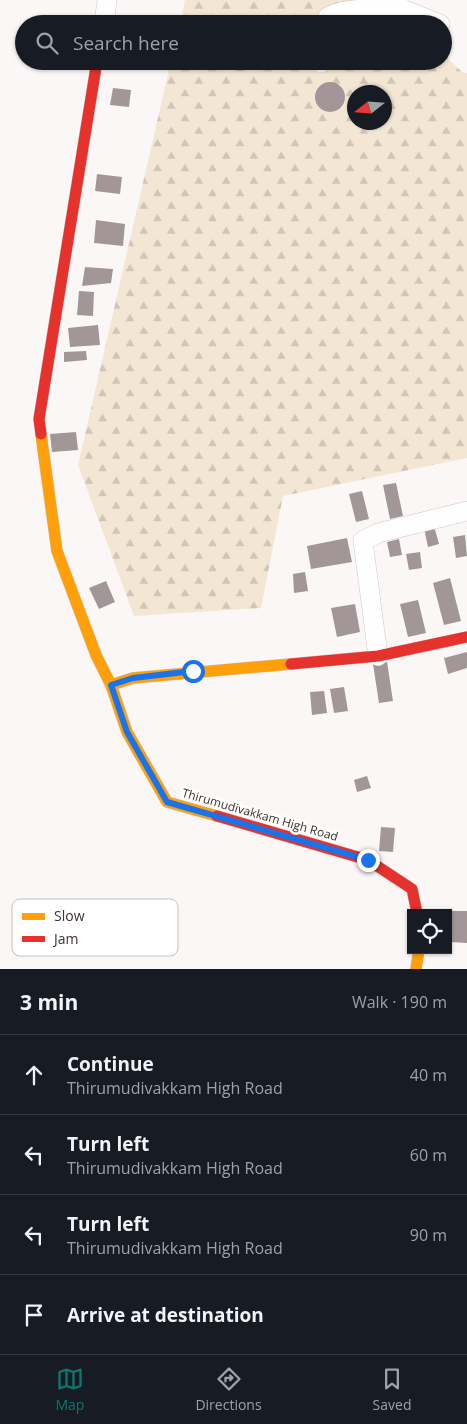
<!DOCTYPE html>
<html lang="en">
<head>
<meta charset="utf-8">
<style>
	body { margin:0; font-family:"Open Sans",sans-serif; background:#20242c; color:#f1f3f6 }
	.controls { position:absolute; right:15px; bottom:15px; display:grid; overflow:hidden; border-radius:0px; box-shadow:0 1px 4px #0004 }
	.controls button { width:45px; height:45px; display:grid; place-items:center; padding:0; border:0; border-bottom:1px solid #363941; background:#171b24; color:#f1f3f6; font:25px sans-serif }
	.compass { position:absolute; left:347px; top:85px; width:45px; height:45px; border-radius:50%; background:#171b24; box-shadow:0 1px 4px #0004; rotate:253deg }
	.stop { position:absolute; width:15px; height:15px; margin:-11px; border:4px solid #1a73e8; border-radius:50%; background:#fff }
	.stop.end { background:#1a73e8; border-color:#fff; box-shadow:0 1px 5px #0008 }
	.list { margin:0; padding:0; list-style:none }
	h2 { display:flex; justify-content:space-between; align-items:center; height:65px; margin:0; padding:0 20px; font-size:21px }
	h2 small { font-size:16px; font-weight:400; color:#9ea1a6 }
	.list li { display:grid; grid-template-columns:32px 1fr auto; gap:15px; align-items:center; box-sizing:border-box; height:80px; padding:0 20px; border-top:1px solid #363941 }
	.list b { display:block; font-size:19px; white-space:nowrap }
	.list p { margin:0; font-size:16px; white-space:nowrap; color:#9ea1a6 }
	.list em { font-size:16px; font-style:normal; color:#9ea1a6 }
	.icon { flex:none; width:28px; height:28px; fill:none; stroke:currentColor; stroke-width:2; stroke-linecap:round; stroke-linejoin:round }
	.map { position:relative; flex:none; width:467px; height:969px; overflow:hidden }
	.search { position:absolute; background:#171b24; box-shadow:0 1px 4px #0004; left:15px; right:15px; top:15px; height:55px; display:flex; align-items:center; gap:12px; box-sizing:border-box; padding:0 18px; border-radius:28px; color:#9ea1a6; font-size:19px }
	.sheet { height:385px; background:#171b24 }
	nav { display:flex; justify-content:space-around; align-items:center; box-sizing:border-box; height:70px; border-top:1px solid #363941; background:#171b24; font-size:14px; color:#9ea1a6 }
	nav a { display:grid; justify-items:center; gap:2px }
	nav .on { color:#0f766e }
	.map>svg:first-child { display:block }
	.forest { fill:url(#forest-firs); fill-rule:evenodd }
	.building { fill:#a29698 }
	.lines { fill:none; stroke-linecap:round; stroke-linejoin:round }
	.street-casing { stroke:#cfc7c5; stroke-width:20 }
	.slow-casing { stroke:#cfc7c5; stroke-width:12 }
	.jam-casing { stroke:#cfc7c5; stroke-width:12 }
	.street { stroke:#fffefe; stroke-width:19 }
	.slow { stroke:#ff9f0a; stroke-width:11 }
	.jam { stroke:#e5322d; stroke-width:11 }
	.route { stroke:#1a73e8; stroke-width:6 }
	.labels { text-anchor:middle; stroke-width:5; stroke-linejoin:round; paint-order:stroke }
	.street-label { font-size:12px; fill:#3e302d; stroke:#fff }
	.key { fill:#fff; stroke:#c5c1c0; stroke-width:1 }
	.key-label { font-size:14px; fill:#3e302d }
</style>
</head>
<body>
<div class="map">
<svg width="467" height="969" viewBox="0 0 467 969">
	<defs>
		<pattern id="forest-firs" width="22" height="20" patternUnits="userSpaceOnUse" patternTransform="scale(1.25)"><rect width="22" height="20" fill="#f3e7d4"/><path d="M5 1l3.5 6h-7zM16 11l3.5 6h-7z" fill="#d1c6b6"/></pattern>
	</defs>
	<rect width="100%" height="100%" fill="#fcf7f7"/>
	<path class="forest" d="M185 0H387L412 24H180Z
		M443 54 462 72 467 73V458L283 496 261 608 134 616 78 465 171 61H443ZM354 92H384V122H354Z"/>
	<path class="building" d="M315 97a15 15 0 1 1 30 0a15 15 0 1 1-30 0Z
		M113 88 131 90 129 107 110 105Z
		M97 174 122 177 120 194 95 191Z
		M96 220 125 224 123 246 94 243Z
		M85 267 113 269 111 283 82 286Z
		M79 291 94 292 93 316 77 315Z
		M98 325 100 345 70 347 68 328Z
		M86 351 87 360 64 362V352Z
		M76 432 78 450 52 452 50 434Z
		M396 483 403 516 390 519 383 485Z
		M362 491 369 519 356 522 349 494Z
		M434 526 439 544 428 547 424 528Z
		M465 535 467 556 456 558 453 537Z
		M347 538 352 562 311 569 307 546Z
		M399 539 402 555 390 557 387 542Z
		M420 552 422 568 409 570 406 554Z
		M305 572 308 591 294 593 293 574Z
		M450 578 461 621 444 625 433 583Z
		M106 581 115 602 99 609 89 588Z
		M418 600 426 633 408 637 400 604Z
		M355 604 360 632 337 637 331 608Z
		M467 652V668L448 674 444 658Z
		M387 662 393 701 379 703 373 664Z
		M344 687 348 711 334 713 330 689Z
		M324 691 327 713 312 715 310 692Z
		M367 776 371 788 357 792 354 780Z
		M381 827 395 828 393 852 379 851Z
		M451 911H467V943L450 942Z"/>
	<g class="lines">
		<g class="street-casing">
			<path id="street" d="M395 6 440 24
				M104 24 107 0
				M327 24 328 17C345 7 370 10 390 8L395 6 398 0
				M321 63V61
				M378 656 363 541 378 533 467 511"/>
		</g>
		<g class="slow-casing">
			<path id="slow" d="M41 434 57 551 96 655 111 685
				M217 816 167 802 127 732 111 685 133 678 291 664
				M416 969 419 950"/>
		</g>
		<g class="jam-casing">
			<path id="jam" d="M41 434 39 419 97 61
				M291 664 378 656 467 637
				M217 816 368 860 412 889 417 913"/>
		</g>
		<use href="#street" class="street"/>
		<use href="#slow" class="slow"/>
		<use href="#jam" class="jam"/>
	</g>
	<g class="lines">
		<path class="route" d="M193 671 133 678 111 685 127 732 167 802 368 860"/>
	</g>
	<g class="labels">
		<g class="street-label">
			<text transform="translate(260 815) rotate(16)" y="4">Thirumudivakkam High Road</text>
		</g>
	</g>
	<rect x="12" y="899" width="166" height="57" rx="8" class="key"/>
	<rect x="22" y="913" width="23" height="7" fill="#ff9f0a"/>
	<rect x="22" y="936" width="23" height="6" fill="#e5322d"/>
	<g class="key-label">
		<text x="54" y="921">Slow</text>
		<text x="54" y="944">Jam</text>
	</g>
</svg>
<div class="controls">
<button><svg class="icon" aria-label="locate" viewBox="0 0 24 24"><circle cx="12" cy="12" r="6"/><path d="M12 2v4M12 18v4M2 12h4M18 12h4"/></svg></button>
</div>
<svg class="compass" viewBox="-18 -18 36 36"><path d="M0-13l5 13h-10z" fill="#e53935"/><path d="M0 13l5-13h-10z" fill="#9ea1a6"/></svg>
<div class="stop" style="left:193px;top:671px"></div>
<div class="stop end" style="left:368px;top:860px"></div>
<div class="search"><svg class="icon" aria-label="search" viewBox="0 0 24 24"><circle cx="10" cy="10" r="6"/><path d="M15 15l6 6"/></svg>Search here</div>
</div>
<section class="sheet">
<h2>3 min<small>Walk · 190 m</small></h2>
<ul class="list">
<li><svg class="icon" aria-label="ahead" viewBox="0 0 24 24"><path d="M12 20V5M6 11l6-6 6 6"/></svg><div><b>Continue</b><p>Thirumudivakkam High Road</p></div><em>40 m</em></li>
<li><svg class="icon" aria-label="left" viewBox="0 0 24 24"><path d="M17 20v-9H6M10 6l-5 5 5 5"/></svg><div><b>Turn left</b><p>Thirumudivakkam High Road</p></div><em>60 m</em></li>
<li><svg class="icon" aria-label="left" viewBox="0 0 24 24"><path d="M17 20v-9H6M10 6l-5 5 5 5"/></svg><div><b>Turn left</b><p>Thirumudivakkam High Road</p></div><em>90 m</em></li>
<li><svg class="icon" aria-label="arrive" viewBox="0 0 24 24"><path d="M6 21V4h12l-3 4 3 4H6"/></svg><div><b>Arrive at destination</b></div></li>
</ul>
</section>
<nav>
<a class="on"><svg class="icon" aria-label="map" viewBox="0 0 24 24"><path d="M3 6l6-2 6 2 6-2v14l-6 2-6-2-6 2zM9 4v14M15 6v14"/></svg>Map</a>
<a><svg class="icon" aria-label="directions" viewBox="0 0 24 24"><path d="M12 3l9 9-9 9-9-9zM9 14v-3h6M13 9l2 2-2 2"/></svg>Directions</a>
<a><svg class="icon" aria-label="saved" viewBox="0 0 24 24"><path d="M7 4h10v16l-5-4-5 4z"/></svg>Saved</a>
</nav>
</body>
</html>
